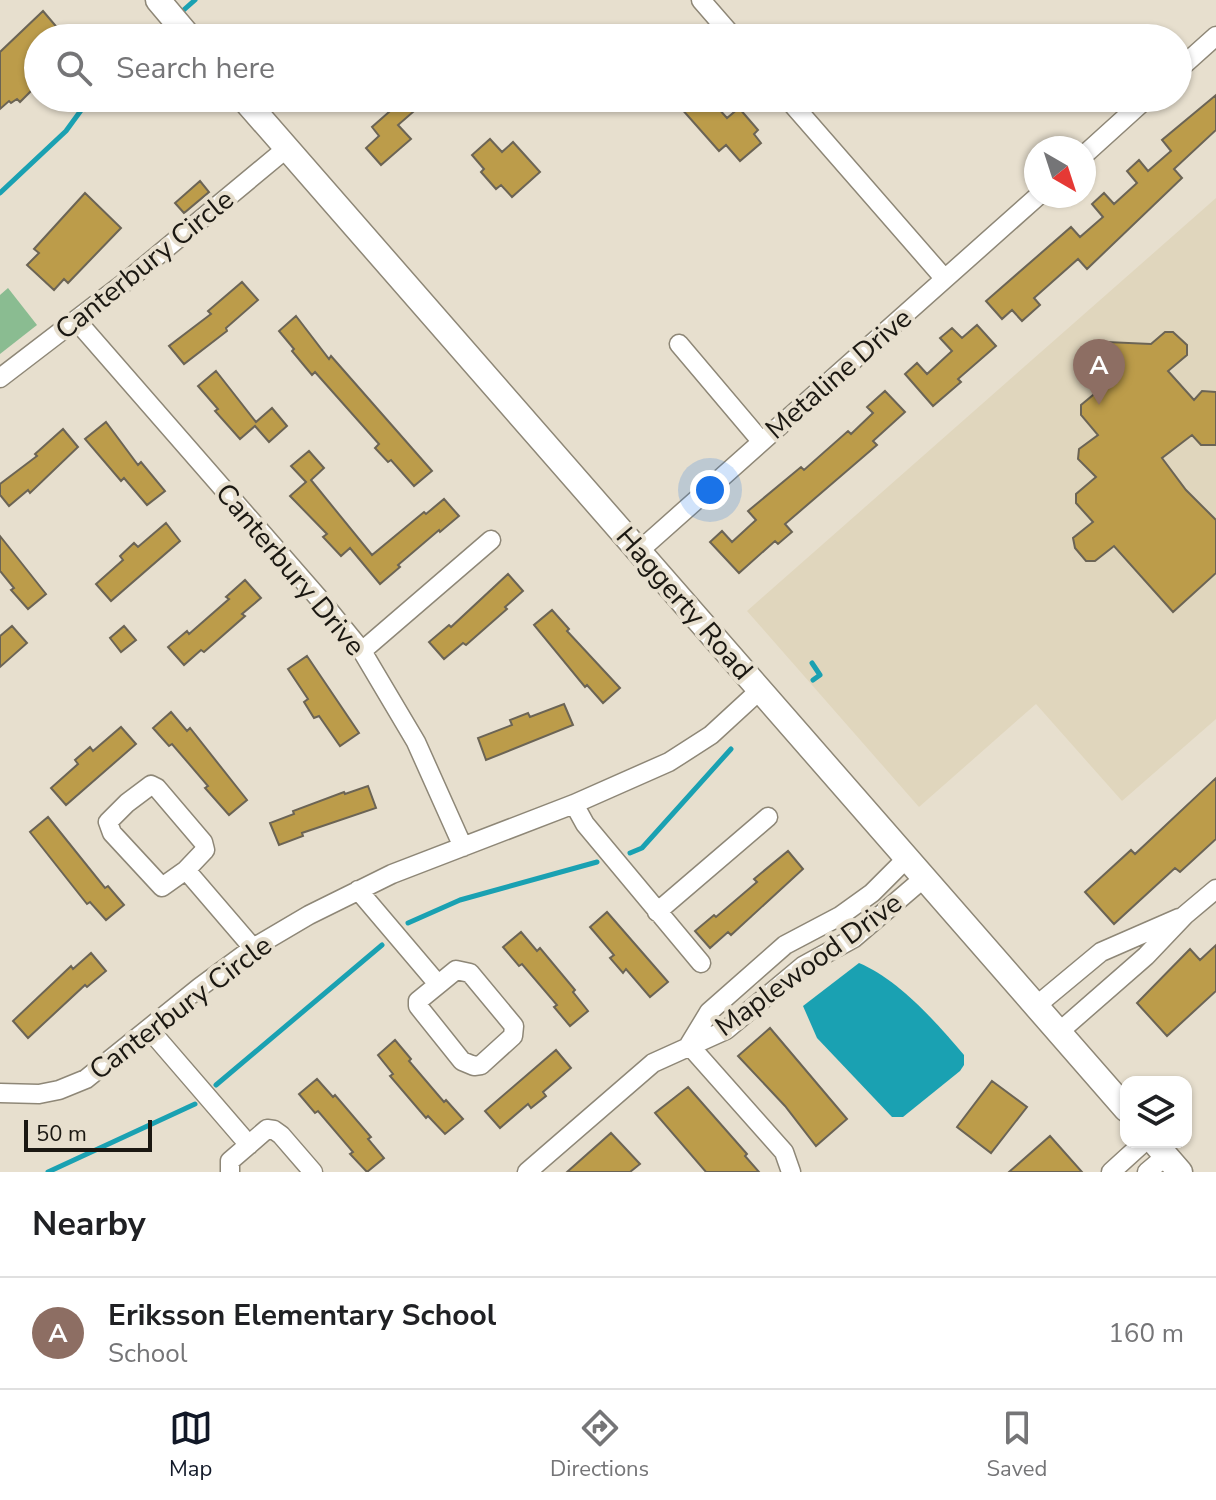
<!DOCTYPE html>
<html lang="en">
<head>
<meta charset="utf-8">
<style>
	body { margin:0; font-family:"Nunito Sans",sans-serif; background:#f6f6f6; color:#202124 }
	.controls { position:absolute; right:24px; bottom:24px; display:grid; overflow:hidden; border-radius:16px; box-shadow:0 2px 6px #0004 }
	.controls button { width:72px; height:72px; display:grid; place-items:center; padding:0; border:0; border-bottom:2px solid #e0e0e0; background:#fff; color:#202124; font:40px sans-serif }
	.compass { position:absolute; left:1024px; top:136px; width:72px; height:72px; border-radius:50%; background:#fff; box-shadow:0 2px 6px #0004; rotate:141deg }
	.scale { position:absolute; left:24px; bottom:20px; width:128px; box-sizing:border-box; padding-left:8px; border:4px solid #1b1812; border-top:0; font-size:22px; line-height:28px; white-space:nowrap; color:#1b1812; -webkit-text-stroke:6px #e7dfce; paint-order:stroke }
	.you { position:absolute; left:710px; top:490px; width:28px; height:28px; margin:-20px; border:6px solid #fff; border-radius:50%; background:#1a73e8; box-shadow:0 0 0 12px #1a73e833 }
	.badge { display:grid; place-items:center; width:52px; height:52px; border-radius:50%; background:#111827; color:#fff; font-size:26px; font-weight:700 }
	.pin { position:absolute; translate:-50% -66px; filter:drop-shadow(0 2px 4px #0008) }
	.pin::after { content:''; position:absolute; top:42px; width:28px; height:24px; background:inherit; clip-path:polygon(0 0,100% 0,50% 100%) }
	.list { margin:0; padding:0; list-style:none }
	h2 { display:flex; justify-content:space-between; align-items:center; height:104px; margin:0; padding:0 32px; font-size:34px }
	h2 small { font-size:26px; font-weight:400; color:#757577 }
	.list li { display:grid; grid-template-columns:52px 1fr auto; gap:24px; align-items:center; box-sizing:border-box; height:112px; padding:0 32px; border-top:2px solid #e0e0e0 }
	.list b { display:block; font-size:30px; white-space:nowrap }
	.list p { margin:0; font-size:26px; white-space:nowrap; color:#757577 }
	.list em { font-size:26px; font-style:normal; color:#757577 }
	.icon { flex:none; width:44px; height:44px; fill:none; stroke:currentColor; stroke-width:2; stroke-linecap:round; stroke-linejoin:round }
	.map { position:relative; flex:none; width:1216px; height:1172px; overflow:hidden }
	.search { position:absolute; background:#fff; box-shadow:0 2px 6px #0004; left:24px; right:24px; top:24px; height:88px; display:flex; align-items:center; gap:20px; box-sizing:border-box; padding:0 28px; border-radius:44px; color:#757577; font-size:30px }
	.sheet { height:216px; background:#fff }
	nav { display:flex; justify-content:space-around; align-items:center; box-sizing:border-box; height:112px; border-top:2px solid #e0e0e0; background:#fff; font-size:22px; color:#757577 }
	nav a { display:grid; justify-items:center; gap:4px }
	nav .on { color:#111827 }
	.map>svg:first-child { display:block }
	.built { fill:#e0d6bd }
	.green { fill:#8abc91 }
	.water { fill:#1aa1b2 }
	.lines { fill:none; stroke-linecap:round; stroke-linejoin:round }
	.stream { stroke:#1aa1b2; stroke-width:5 }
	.building { fill:#bc9c4a; stroke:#6b6455; stroke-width:2 }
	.minor-casing { stroke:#8e8777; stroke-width:21 }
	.secondary-casing { stroke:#8e8777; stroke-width:27 }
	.minor { stroke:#fff; stroke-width:18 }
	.secondary { stroke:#fff; stroke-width:24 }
	.labels { text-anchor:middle; stroke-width:8; stroke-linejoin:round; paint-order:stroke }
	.street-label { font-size:28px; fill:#1b1812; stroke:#e7dfce }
</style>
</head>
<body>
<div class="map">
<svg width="1216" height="1172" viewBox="0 0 1216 1172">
	<rect width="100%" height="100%" fill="#e7dfce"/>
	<path class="built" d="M1216 198V719L1122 801 1036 704 919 807 747 611Z"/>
	<path class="green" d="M8 288 37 325 0 354V295Z"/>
	<path class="water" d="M859 963C898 979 937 1023 964 1055V1065L960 1071 903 1117H892L817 1038 803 1006Z"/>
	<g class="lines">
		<path class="stream" d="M178 15 195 0
			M152 38 168 24
			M0 193 66 131 90 98
			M812 663 820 675 813 680
			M630 853 642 848 731 749
			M408 923 460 900 597 862
			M216 1085 382 945
			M48 1172 195 1104"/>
	</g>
	<path class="building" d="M43 11 66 38H38V84L20 102 17 99 11 103 9 101 0 109V52Z
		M1216 95V130L1174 169 1182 178 1087 269 1078 259 1034 298 1040 305 1022 321 1012 310 1002 319 986 301 1071 227 1080 237 1103 217 1092 204 1104 193 1114 204 1137 183 1127 171 1139 160 1148 171 1171 151 1162 140Z
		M391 98H429L398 125 411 139 381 165 366 148 379 136 372 127 397 105Z
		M672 98H709L727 118 739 108 758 130 754 134 761 143 740 161 726 145 719 151Z
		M490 139 502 152 513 142 540 172 512 197 501 185 496 189 481 172 484 169 472 155Z
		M200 181 209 192 184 213 175 203Z
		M85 193 121 228 68 283 64 279 54 290 27 265 39 253 34 249Z
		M242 282 258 300 226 328 227 331 184 364 169 346 211 314 208 311Z
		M296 316 329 359 331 356 432 471 414 486 391 460 388 462 375 448 379 444 315 372 312 375 292 351 294 349 279 331Z
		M977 325 996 346 958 379 961 382 933 406 905 374 917 363 927 374 952 351 940 338 952 328 962 338Z
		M1165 332H1173L1187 345V355L1168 371 1194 400 1202 391 1216 392V445H1201L1192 435 1162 458 1186 490 1216 520V573L1173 612 1114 546 1095 561H1086L1075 548 1073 538 1093 522 1076 503V494L1096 477 1078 459 1079 449 1098 435 1081 415V405L1099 390 1084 371V362L1096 351 1107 350V342L1151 344Z
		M216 371 256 422 272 408 287 426 269 442 255 426 240 439 215 411 218 409 198 386Z
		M885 391 905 412 873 441 877 445 785 524 792 532 778 544 775 541 739 573 710 542 722 531 732 542 756 520 748 511 801 467 804 470 848 431 851 434 873 413 867 407Z
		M106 422 138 465 141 462 165 491 147 505 124 478 121 481 85 439Z
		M63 429 78 447 30 493 28 490 9 506 0 495V484L37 456 35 454Z
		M309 451 324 468 311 480 372 555 424 512 426 514 444 499 459 516 440 532 439 530 398 565 400 567 380 584 350 548 341 556 323 537 327 534 290 496 306 482 291 466Z
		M166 523 180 541 111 601 96 584 123 560 120 556 134 543 138 547Z
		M0 536 46 594 28 609 11 590 14 588 0 571Z
		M508 574 523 591 505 607 507 609 466 645 463 643 444 659 429 642 449 625 451 627Z
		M245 580 261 598 242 614 245 616 204 652 201 650 184 665 168 647 187 631 189 634 229 599 226 597Z
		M552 610 569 629 567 631 620 688 603 703 587 685 585 687 534 625Z
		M12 626 27 643 0 667V636Z
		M124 626 136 640 121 652 110 638Z
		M307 656 359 733 340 746 319 716 314 718 304 702 308 699 288 669Z
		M564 704 573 725 486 760 478 738 512 725 510 720 528 713 530 717Z
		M171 712 187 731 190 728 247 800 229 815 205 788 208 786 172 744 169 746 153 728Z
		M121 727 136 744 66 805 51 788 78 764 75 760 90 747 93 751Z
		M1216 778V839L1180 872 1175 868 1114 924 1085 892 1131 850 1135 854Z
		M368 786 376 808 302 833 303 836 279 845 270 823 294 814 293 811 344 792 345 794Z
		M48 817 105 888 108 886 124 905 106 920 90 902 87 904 30 832Z
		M788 851 803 869 731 935 728 932 710 948 695 931 714 915 716 917 757 882 754 879Z
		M607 912 668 982 650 997 626 969 623 973 610 958 614 955 590 927Z
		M521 932 537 951 540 948 575 990 573 992 588 1011 570 1026 554 1007 557 1005 522 964 519 966 503 947Z
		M1216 945V991L1167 1036 1137 1003 1190 949 1200 960Z
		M91 953 106 971 87 987 85 985 28 1038 13 1021 71 966 73 969Z
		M770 1028 847 1119 816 1146 785 1106 738 1056Z
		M395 1040 411 1059 409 1061 444 1102 446 1100 463 1119 445 1134 428 1116 426 1118 390 1076 393 1074 378 1055Z
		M556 1050 571 1068 543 1092 546 1096 531 1108 528 1104 500 1128 485 1111Z
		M317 1079 333 1097 335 1095 371 1137 368 1139 384 1158 367 1172 350 1154 353 1152 318 1111 315 1113 299 1094Z
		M992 1081 1027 1107 991 1153 957 1127Z
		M688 1087 747 1154 745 1156 759 1172H706L655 1113Z
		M611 1133 640 1164 630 1172H567Z
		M1050 1136 1082 1172H1009Z"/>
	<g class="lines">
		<g class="minor-casing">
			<path id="minor" d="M701 0 734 38
				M1178 70 1216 36
				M787 98 944 278
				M1084 155 1147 98
				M76 320 322 602 362 651 416 742 463 847
				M679 344 761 441
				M0 378 128 280 287 148
				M639 551 1038 196
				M362 651 491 540
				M151 785 157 788 203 842 205 850 186 870 162 887 112 833 108 822 127 803Z
				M574 804 585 824 701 963
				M186 870 253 948
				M358 890 437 983
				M657 912 768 817
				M456 970 470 973 514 1026 513 1036 481 1065 474 1066 462 1061 418 1006V1001Z
				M1036 1006 1101 952 1179 918
				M149 1029 249 1145
				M1059 1032 1146 956 1185 915 1216 889
				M689 1045 709 1012 785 945 840 916 872 893 907 858
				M689 1045 784 1152 791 1172
				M0 1093 39 1094 59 1090 86 1079 200 987 253 948 309 915 392 874 574 804 669 762 711 735 761 689
				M230 1172V1161L267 1129 274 1130 281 1135 313 1172
				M527 1172 653 1063 726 1030 803 966 854 938 924 878
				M1111 1172 1144 1142
				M1147 1172 1166 1156"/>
		</g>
		<g class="secondary-casing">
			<path id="secondary" d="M158 0 190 38
				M243 98 1126 1109
				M1154 1142 1180 1172"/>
		</g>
		<use href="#minor" class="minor"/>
		<use href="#secondary" class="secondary"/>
	</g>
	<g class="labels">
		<g class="street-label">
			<text transform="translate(144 264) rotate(-39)" y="10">Canterbury Circle</text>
			<text transform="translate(838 373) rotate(-41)" y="10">Metaline Drive</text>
			<text transform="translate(291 569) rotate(50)" y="10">Canterbury Drive</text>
			<text transform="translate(685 603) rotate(49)" y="10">Haggerty Road</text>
			<text transform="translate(808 964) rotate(-36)" y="10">Maplewood Drive</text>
			<text transform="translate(180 1007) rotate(-37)" y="10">Canterbury Circle</text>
		</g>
	</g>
</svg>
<div class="controls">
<button><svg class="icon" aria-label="layers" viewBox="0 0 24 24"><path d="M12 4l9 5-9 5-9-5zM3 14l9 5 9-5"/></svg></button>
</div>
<svg class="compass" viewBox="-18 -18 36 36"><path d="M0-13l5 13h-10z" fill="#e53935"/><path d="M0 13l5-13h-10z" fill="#757577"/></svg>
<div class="scale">50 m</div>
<div class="you"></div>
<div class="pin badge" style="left:1099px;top:405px;background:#8d6e63">A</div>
<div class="search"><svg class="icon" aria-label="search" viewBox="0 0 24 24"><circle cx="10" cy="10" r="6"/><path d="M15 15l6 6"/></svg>Search here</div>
</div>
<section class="sheet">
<h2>Nearby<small></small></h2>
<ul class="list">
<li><span class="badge" style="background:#8d6e63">A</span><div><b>Eriksson Elementary School</b><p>School</p></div><em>160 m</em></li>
</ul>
</section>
<nav>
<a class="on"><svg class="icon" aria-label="map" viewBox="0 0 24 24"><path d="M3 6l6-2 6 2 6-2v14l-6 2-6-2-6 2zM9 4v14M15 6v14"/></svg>Map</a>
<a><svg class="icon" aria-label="directions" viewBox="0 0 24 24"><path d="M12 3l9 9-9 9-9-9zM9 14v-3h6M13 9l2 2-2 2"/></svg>Directions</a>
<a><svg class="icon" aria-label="saved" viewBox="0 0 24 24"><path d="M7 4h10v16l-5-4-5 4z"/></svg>Saved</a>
</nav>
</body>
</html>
